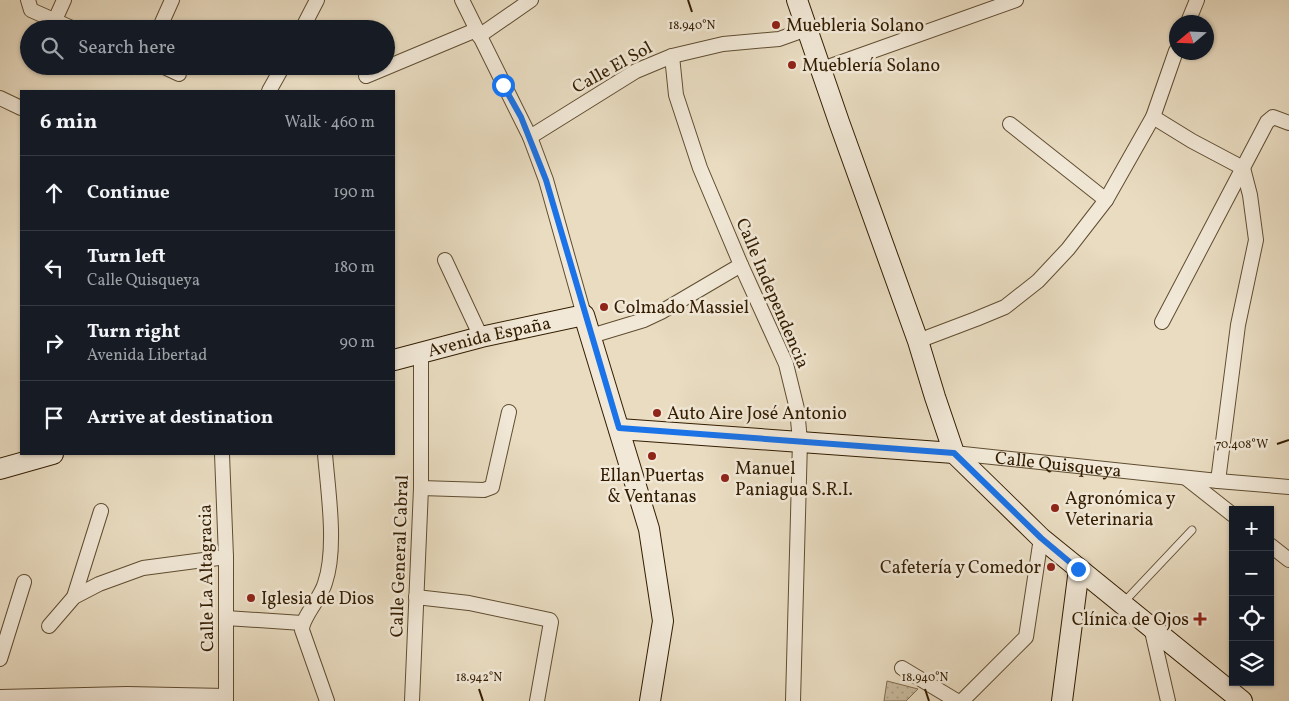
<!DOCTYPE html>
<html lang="en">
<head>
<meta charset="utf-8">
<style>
	body { margin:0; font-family:Vollkorn,serif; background:#242831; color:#f1f3f6 }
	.controls { position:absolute; right:15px; bottom:15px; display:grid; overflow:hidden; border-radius:0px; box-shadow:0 1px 4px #0004 }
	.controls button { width:45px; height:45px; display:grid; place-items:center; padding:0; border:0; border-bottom:1px solid #363941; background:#171b24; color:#f1f3f6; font:25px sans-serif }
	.compass { position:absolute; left:1169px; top:15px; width:45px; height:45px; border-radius:50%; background:#171b24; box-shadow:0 1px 4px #0004; rotate:251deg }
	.stop { position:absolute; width:15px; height:15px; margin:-11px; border:4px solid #1a73e8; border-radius:50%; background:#fff }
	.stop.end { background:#1a73e8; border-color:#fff; box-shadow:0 1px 5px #0008 }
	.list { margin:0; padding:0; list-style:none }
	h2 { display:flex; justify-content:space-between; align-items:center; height:65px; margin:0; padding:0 20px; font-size:21px }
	h2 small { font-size:16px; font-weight:400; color:#9ea1a6 }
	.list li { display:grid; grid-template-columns:32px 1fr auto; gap:15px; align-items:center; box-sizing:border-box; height:75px; padding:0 20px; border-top:1px solid #363941 }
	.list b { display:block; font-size:19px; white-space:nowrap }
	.list p { margin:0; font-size:16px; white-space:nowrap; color:#9ea1a6 }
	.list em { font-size:16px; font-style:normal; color:#9ea1a6 }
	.icon { flex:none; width:28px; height:28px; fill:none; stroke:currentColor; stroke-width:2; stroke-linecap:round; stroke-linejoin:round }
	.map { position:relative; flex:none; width:1289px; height:701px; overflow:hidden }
	.search { position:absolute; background:#171b24; box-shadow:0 1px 4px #0004; left:20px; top:20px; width:375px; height:55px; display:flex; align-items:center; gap:12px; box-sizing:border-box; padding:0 18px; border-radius:28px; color:#9ea1a6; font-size:19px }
	.panel { position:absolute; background:#171b24; box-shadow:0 1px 4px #0004; left:20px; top:90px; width:375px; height:365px; border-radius:0px }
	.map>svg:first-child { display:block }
	.park { fill:url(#park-dots); stroke:#7e6c50 }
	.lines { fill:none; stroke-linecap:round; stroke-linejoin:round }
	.lane-casing { stroke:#604d31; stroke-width:9 }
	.street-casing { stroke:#604d31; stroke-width:16 }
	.secondary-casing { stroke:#331d01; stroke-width:22 }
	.lane { stroke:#f1e8d7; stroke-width:7 }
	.street { stroke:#f1e8d7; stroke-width:14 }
	.secondary { stroke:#f1e8d7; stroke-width:20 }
	.route { stroke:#1a73e8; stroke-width:6 }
	.ticks { fill:none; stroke:#331d01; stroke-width:2 }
	.poi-dot { fill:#8f2418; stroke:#f1e8d7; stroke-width:2 }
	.labels { text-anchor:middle; stroke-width:5; stroke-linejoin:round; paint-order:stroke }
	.poi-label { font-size:18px; fill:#331d01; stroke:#f1e8d7; text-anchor:start }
	.street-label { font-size:18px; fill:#331d01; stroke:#f1e8d7 }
	.ticks-label { font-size:12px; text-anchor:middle; fill:#331d01; stroke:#f1e8d7; stroke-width:5; stroke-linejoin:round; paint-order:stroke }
</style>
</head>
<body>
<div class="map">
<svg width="1289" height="701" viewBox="0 0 1289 701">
	<defs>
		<pattern id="park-dots" width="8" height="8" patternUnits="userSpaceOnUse" patternTransform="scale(1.25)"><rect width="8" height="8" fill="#cabca0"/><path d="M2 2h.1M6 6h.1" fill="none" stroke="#aea188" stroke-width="1.8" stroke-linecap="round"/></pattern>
	</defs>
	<rect width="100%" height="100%" fill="#e9dcc1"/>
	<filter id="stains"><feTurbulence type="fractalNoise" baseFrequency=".004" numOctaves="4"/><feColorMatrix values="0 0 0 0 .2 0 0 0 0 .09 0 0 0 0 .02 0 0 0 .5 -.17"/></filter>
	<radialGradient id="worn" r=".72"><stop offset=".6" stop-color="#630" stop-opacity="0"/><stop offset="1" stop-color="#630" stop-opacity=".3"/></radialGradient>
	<path class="park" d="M887 681 918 689 906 701H884Z"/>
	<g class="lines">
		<g class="lane-casing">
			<path id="lane" d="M1124 602 1192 530"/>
		</g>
		<g class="street-casing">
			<g id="street">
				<path d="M28 0 31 10 74 29"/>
				<path d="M462 0 530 137 546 180 584 315"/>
				<path d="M55 20 64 0"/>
				<path d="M1188 22 1197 0"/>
				<path d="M159 29 172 0"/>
				<path d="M302 29 317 0"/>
				<path d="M479 36 531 0"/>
				<path d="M672 56 676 95 700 168 741 265 786 364 797 409 800 441 793 701"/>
				<path d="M162 66 179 74"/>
				<path d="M822 69 1016 0"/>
				<path d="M366 76 476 30"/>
				<path d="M269 91 283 66"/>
				<path d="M0 98 21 108"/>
				<path d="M1153 117 1192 141 1243 168 1250 195 1256 240 1238 325 1218 481"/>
				<path d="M1010 124 1106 200"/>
				<path d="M530 137 636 71 672 56 723 44 779 39 807 29"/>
				<path d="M445 260 481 337"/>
				<path d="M1162 322 1267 122 1273 117 1289 123"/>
				<path d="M591 336 644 320 661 312 741 265"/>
				<path d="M918 341 976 319 1005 307 1038 281 1068 249 1106 200 1153 117 1176 51"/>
				<path id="s1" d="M954 453 1218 481 1289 487"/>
				<path d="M222 454 226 557V701"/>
				<path d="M325 454C328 491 337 548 325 583 321 598 302 617 302 630L327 701"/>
				<path d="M1186 478 1233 515"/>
				<path d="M421 488 484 490 492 487 509 412"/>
				<path d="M1270 545 1289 560"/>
				<path d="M74 597 101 511"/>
				<path d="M416 597 469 603 550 620 551 622 537 701"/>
				<path d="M226 618 302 623"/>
				<path d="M49 626 74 597 99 584 143 568 226 557"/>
				<path d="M1151 627 1168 701"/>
				<path d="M0 659 24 582"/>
				<path d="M902 668 957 701"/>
				<path d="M0 697 127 694 226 696"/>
				<path d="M412 701 421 488V352"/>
				<path d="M962 701 1026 637 1041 538"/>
			</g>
		</g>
		<g class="secondary-casing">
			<g id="secondary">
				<path d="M797 0 839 122 918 341 935 397 954 453 1041 538 1242 701"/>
				<path id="s2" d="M394 360 481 337 584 315 649 529 663 621 650 701"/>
				<path d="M619 429 954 453"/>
				<path d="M0 469 53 454"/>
				<path d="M1062 701 1079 569"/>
			</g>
		</g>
		<use href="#lane" class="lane"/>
		<use href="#street" class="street"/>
		<use href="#secondary" class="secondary"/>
	</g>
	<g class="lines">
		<path class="route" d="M503 85 521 117 546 180 619 428 954 453 1041 538 1078 569"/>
	</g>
	<path class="ticks" d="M688 0 692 12M1277 444 1289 440M479 689 483 701M925 689 929 701"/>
	<g class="poi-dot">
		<circle cx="776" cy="25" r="5"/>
		<circle cx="792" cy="65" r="5"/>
		<circle cx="604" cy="307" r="5"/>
		<circle cx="657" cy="413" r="5"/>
		<circle cx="652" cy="456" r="5"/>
		<circle cx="725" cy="478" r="5"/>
		<circle cx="1055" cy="508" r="5"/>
		<circle cx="1051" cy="567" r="5"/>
		<circle cx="251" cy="598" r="5"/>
		<path d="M1197.5 611.5h5v5h5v5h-5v5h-5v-5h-5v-5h5z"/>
	</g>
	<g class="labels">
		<g class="poi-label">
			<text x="786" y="31">Muebleria Solano</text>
			<text x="802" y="71">Mueblería Solano</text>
			<text x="614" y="313">Colmado Massiel</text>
			<text x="667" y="419">Auto Aire José Antonio</text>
			<text x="735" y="474">Manuel<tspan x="735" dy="21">Paniagua S.R.I.</tspan></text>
			<text x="652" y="481" text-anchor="middle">Ellan Puertas<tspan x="652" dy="21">&amp; Ventanas</tspan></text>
			<text x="1065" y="504">Agronómica y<tspan x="1065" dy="21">Veterinaria</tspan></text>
			<text x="1041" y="573" text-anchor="end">Cafetería y Comedor</text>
			<text x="261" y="604">Iglesia de Dios</text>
			<text x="1189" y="625" text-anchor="end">Clínica de Ojos</text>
		</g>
		<g class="street-label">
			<text transform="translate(612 67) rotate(-29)" y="6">Calle El Sol</text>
			<text transform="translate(773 293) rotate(67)" y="6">Calle Independencia</text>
			<text dy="6" stroke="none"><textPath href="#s2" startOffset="98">Avenida España</textPath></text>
			<text dy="6" stroke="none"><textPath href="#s1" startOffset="105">Calle Quisqueya</textPath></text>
			<text transform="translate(399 556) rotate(-88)" y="6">Calle General Cabral</text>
			<text transform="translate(206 578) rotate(-91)" y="6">Calle La Altagracia</text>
		</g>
	</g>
	<g class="ticks-label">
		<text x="692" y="29">18.940°N</text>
		<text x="1242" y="448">70.408°W</text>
		<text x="479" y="681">18.942°N</text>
		<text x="925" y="681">18.940°N</text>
	</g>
	<rect width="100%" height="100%" filter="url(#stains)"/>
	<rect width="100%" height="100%" fill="url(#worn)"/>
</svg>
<div class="controls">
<button>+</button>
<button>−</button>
<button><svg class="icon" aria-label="locate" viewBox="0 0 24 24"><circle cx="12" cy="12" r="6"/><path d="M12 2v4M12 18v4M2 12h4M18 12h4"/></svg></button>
<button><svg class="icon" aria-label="layers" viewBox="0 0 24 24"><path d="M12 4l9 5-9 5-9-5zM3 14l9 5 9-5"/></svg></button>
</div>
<svg class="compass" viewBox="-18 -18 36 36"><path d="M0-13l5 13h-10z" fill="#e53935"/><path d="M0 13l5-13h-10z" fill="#9ea1a6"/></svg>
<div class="stop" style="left:503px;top:85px"></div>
<div class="stop end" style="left:1078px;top:569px"></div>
<div class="search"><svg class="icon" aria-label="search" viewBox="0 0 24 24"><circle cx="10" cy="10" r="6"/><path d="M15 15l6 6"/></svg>Search here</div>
<section class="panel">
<h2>6 min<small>Walk · 460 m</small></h2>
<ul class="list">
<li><svg class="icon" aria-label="ahead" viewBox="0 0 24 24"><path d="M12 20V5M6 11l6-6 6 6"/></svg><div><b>Continue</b></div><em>190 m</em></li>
<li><svg class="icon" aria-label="left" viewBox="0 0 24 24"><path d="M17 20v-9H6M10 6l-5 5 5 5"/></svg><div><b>Turn left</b><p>Calle Quisqueya</p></div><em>180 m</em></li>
<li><svg class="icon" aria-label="right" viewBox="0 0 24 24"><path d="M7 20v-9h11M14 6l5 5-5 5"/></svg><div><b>Turn right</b><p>Avenida Libertad</p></div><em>90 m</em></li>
<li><svg class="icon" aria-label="arrive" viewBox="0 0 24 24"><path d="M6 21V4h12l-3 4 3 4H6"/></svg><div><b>Arrive at destination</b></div></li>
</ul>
</section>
</div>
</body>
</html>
